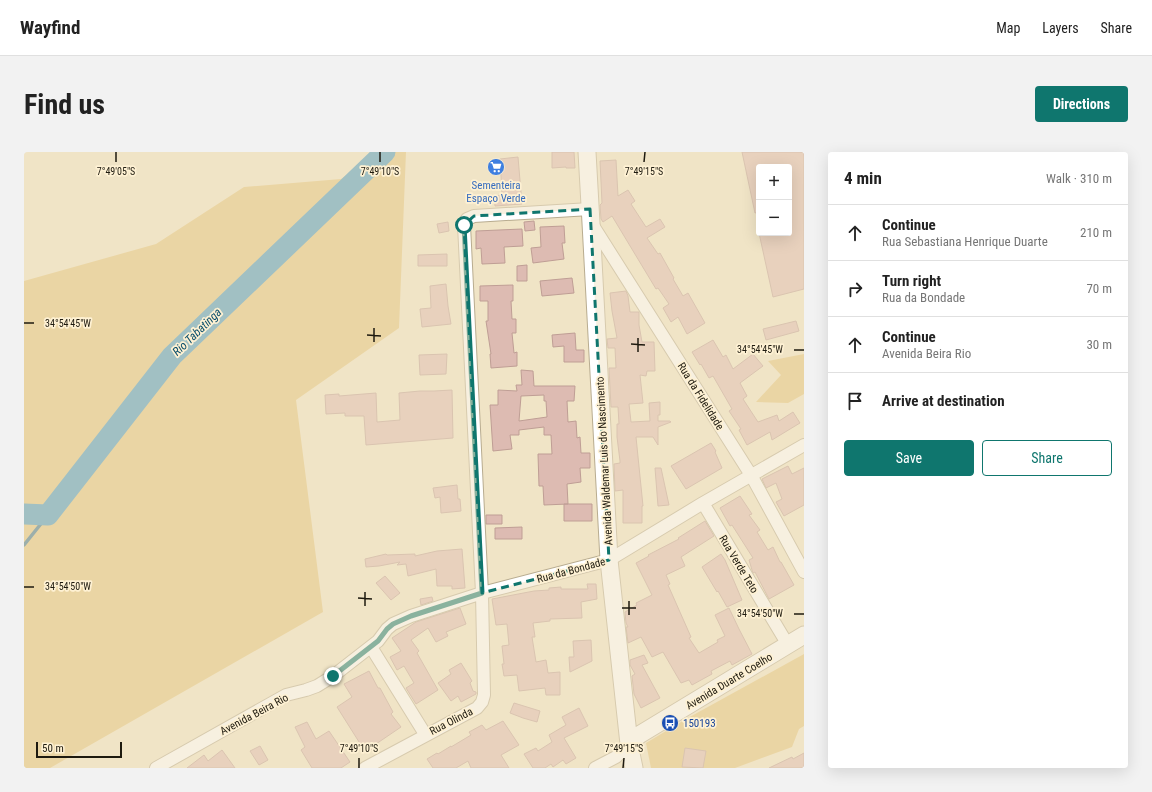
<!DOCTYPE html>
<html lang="en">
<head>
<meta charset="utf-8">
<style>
	body { margin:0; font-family:"Roboto Condensed",sans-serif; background:#f2f2f2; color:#222 }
	.controls { position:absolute; right:12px; top:12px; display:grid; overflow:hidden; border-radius:4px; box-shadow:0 4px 16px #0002 }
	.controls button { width:36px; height:36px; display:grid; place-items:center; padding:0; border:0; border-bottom:1px solid #e0e0e0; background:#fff; color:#222; font:20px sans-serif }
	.scale { position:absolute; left:12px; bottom:10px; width:86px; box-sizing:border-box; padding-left:4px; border:2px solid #1e1a0f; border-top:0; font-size:11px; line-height:14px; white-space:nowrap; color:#1e1a0f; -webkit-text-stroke:3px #fef1d3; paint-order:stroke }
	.stop { position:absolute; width:12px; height:12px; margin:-9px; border:3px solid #0f766e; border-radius:50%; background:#fff }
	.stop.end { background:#0f766e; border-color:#fff; box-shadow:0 1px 4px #0008 }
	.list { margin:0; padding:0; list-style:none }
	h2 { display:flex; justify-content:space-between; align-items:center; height:52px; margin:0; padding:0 16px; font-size:17px }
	h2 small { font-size:13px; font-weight:400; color:#767676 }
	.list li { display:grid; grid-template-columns:26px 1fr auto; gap:12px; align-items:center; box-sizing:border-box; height:56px; padding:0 16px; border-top:1px solid #e0e0e0 }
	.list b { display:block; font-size:15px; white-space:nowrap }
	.list p { margin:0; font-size:13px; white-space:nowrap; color:#767676 }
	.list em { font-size:13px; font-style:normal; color:#767676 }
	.actions { display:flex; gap:8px; padding:12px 16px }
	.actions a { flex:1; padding:9px 0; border:1px solid #0f766e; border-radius:4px; text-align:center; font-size:14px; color:#0f766e }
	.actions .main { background:#0f766e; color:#fff }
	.icon { flex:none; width:22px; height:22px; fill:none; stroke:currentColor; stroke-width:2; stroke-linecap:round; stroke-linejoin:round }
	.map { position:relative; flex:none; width:780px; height:616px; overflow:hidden; border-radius:4px }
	header { display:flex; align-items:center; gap:24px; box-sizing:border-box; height:56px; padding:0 20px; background:#fff; border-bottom:1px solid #e0e0e0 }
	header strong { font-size:19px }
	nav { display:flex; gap:22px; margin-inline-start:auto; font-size:14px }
	.intro { display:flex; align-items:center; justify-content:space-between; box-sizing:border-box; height:96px; padding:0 24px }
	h1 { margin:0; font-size:28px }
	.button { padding:10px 18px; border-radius:4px; background:#0f766e; color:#fff; font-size:14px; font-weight:700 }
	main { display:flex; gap:24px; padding:0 24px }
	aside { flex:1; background:#fff; border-radius:4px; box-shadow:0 4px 16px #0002 }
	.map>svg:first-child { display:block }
	.green { fill:#e3c47a }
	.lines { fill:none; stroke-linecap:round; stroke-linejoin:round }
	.stream { stroke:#37708a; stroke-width:3.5 }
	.river { stroke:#4295be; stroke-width:21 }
	.building { fill:#ddbbb2; stroke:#bf9e95; fill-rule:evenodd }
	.street-casing { stroke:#b8ac90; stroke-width:14 }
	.secondary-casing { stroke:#b8ac90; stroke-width:19 }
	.street { stroke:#fff; stroke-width:12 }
	.secondary { stroke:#fff; stroke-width:17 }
	.route { stroke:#0f766e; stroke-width:5 }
	.marked { fill:none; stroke:#0f766e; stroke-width:3; stroke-dasharray:8 5; stroke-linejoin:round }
	.ticks { fill:none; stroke:#1e1a0f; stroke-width:1.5 }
	.labels { text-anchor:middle; stroke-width:3.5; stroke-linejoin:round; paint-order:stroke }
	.shop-label { font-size:11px; fill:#366cbe; stroke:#fef1d3 }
	.street-label { font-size:11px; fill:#1e1a0f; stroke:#fef1d3 }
	.transit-label { font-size:11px; fill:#164399; stroke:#fef1d3; text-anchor:start }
	.water-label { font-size:12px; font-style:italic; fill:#094e6b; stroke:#fef1d3 }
	.ticks-label { font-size:10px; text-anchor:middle; fill:#1e1a0f; stroke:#fef1d3; stroke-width:3.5; stroke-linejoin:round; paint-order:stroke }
</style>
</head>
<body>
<header>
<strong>Wayfind</strong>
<nav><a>Map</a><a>Layers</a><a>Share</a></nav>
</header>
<div class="intro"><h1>Find us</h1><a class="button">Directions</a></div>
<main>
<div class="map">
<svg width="780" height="616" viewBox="0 0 780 616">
	<rect width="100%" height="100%" fill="#f0e4c6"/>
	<path class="green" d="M357 0H382L375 176 272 248 299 460 26 616H0V129L132 92 220 35 317 27Z
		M780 202V242L764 251 732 250 757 223 744 209Z
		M780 502V574L775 577 768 595 711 616H627L622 591 662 567Z"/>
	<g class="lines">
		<path class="stream" d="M0 393 24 363"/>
		<path class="river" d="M0 362 24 363 148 204 361 0"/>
	</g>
	<path class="building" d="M528 0H550L551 16H542V15L528 16Z
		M718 0H780V137L749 145 735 81H765V15H735V60L731 61Z
		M494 5 498 52 471 54 470 44 478 43V41L476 7Z
		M592 8 594 44 604 38 611 49 607 52 622 75 636 67 641 75 623 86 634 102 636 101 650 126 649 127 659 144 664 141 681 171 663 182 654 165 647 170 639 156 645 152 634 136 632 137 588 64 579 70 577 67 576 53 578 51 576 9Z
		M510 69 511 78 501 79 500 70Z
		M424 70 425 79 415 81 413 72Z
		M540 74 541 91H538L540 107 509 111 507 96 517 95 516 75Z
		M498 77 499 94 480 95 481 111 458 112 457 96 452 97V79Z
		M423 102V114H394V103Z
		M503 113V129H493V114Z
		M548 126 550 141 518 144 516 129Z
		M422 132 424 154 427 172 398 175 396 157 407 156 406 134Z
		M489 133V149H487L488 167H492V181H488L490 201 493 200V214L467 216 466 202H467L462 169H464V149H456V134Z
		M602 139 604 144 606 160H615V173L618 190H630L631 219H623L622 224 616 223 619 251 605 252 607 270 626 269 625 251 636 250V263H634V269H646L647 270 634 275V293L629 285H612L619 354H618V371H599V338L591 339 590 312 596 311V309L593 285V272H595L594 255H587L585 216H592L591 196H584L583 187 593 186 588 159 586 141Z
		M772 169 775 179 742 188 739 177Z
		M551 181 552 198H560V210H540V194L529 195 528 183Z
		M689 188 699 205 702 203 709 217 729 202 739 214 716 231 723 244 719 247 734 270 753 263 755 269 769 260 776 271 748 288 746 280 723 293 715 278 717 277 705 259 708 257 689 224 685 226 677 212 676 213 668 200Z
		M423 202 422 222 396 223 395 203Z
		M497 218 509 219 510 234H551L550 249H543L544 270 552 269 553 286 556 285 557 301H566V316H556L557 330 543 332 544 352 520 353 519 334H515L514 302H528L527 283H520V275L495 278V283H486L488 297 469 299 466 253H474V238L493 239 492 233H498ZM520 243V249H522L523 265 495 269 497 244Z
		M428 238 429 286 342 293 340 264H321V261L302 262 301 243 315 242V244L352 241 353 270 376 268 375 241 396 239H410Z
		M687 291 692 299 691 300 698 316 662 337 647 314Z
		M764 314 768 322 780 316V353L760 364 752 350 758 347 752 331 742 336 738 327Z
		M631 316H637L645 353 634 354Z
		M433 333 434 347H436L437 359 417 361 416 345 411 346 409 336Z
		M716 344 728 362 725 363 736 378 733 380 744 398 749 395 756 410H757L770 433 745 447 731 420 729 421 728 418 725 408 729 406 708 373 706 374 696 356Z
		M540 352H568V369H540Z
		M462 363H478V372H462Z
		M681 369 690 384 657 405 661 414 642 423 646 432 644 433 667 485 665 486 675 501 694 490 693 488 701 484 691 463 705 456 715 477 728 502 708 513 706 509 687 519 688 522 668 533 665 528 657 531 639 500 628 505 617 485 604 491 602 475H604L602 471 601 460 613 453 612 451 628 443 612 411 625 404 624 403 655 387 654 386Z
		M498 375V387H471V376Z
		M438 397 441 436 428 437V434H413L412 417 384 424 382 412 373 413 376 410 355 414 342 415 341 407 362 402 363 403 391 402V404L413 399Z
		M697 402 701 408 718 448 703 455 694 439 693 440 678 415Z
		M361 424 376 441 367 448 352 431Z
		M563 432H572L573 447 557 450 558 466 526 467V469L509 471 511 485H508L512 510 522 508 524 521 536 520V543H522L521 536 495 539 493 523 480 524 478 512H480L478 494 485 493 483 472 472 473 468 447 510 439 525 438V436L537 435V437H564Z
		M408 445 409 449 397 453 396 447Z
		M436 456 442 472 422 480 424 484 412 490 404 476 387 488 395 499 393 501 414 538 392 552 382 536 390 531 380 514 373 518 366 505 377 499 368 486 392 470Z
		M567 488 568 509 546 520 545 505H550L549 489Z
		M620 503 624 511 618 513 636 546 617 556 610 542 608 524 611 522 606 513V508Z
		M437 511 448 529 446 531 449 539 452 540V542L437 550 434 544 427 549 414 531 427 522 425 518Z
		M345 519 354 536H356L369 560 367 562 377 575 352 592 353 594 342 601 313 555 328 545 320 532Z
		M490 551 516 559 513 570 499 566 486 561Z
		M555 556 564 574 540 586 552 606 542 612 539 608 529 615 527 612 521 616H509L500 602 512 596 514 599 528 590 525 583 542 573 538 565Z
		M479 569 495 593 477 603 485 616H447L444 609 432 616H409L403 607 413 601 414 602 427 594V595L447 583 445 580 458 573 462 578Z
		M283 570 292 587 305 579 326 610 317 616H288L277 598 281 595 271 575Z
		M236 594 244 608 235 613 226 599Z
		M661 596 682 599 679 616 658 615Z
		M198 598 211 616H163L180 603 184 609Z
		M780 601V616H745L768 605 769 607Z"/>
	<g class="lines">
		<g class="street-casing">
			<path id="street" d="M568 72 727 323 780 420
				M679 351 764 493
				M347 495 401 582
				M132 616 262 543 282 538 293 534 309 524 354 489 363 477 369 472 387 464 458 441 585 408 679 351 780 293
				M341 616 453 556 458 550 460 543 458 441 440 73 443 67 450 64 566 57
				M571 616 592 605 605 592"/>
		</g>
		<g class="secondary-casing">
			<path id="secondary" d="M563 0 567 71 585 408 605 592 610 616
				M605 592 615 583 780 483"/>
		</g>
		<use href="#street" class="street"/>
		<use href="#secondary" class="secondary"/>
	</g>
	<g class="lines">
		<path class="route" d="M309 524 354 489 363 477 369 472 387 464 458 441 440 73"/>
	</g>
	<path d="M0 0H780V616H0ZM566 57 585 408 458 441 440 73 450 64Z" fill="#f0e4c6" fill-opacity=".55" fill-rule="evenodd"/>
	<path class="marked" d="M566 57 585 408 458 441 440 73 450 64Z"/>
	<path class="ticks" d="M92 10V0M356 10V0M620 10 621 0M0 171H10M343 183 357 184M350 190V176M607 192 621 193M770 198H780M614 200V186M0 435H10M334 446 348 447M341 454V440M598 456H612M770 462H780M605 463V449M335 616V606M599 616 600 606"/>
	<defs>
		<g id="supermarket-disc" transform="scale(0.9)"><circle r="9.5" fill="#3f7fe0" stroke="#fef1d3"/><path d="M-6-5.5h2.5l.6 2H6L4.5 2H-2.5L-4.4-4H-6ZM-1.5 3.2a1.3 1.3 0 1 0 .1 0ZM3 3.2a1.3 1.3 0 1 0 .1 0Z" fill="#fff"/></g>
		<g id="bus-disc" transform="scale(0.9)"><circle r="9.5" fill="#1a4fb4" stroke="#fef1d3"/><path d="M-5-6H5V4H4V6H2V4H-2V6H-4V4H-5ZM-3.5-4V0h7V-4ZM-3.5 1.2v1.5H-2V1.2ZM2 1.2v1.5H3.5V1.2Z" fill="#fff"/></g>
	</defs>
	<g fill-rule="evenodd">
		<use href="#supermarket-disc" x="472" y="15"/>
		<use href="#bus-disc" x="646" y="571"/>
	</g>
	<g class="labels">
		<g class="shop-label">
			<text x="472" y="37">Sementeira<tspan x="472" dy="13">Espaço Verde</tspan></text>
		</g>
		<g class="street-label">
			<text transform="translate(677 244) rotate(58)" y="4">Rua da Fidelidade</text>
			<text transform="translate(580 309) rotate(-93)" y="4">Avenida Waldemar Luis do Nascimento</text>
			<text transform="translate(715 412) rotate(59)" y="4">Rua Verde Teto</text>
			<text transform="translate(547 418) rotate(-15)" y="4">Rua da Bondade</text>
			<text transform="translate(705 529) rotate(-31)" y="4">Avenida Duarte Coelho</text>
			<text transform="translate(230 562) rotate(-28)" y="4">Avenida Beira Rio</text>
			<text transform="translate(427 569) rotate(-27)" y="4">Rua Olinda</text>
		</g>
		<g class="transit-label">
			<text x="659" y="575">150193</text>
		</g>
		<g class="water-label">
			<text transform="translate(173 180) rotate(-44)" y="4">Rio Tabatinga</text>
		</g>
	</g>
	<g class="ticks-label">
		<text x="92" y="23">7°49'05"S</text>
		<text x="356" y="23">7°49'10"S</text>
		<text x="620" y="23">7°49'15"S</text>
		<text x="44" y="175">34°54'45"W</text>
		<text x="736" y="201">34°54'45"W</text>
		<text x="44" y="438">34°54'50"W</text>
		<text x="736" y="465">34°54'50"W</text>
		<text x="335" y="600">7°49'10"S</text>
		<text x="600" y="600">7°49'15"S</text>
	</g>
</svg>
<div class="controls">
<button>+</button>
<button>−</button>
</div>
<div class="scale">50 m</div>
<div class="stop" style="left:440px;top:73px"></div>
<div class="stop end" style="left:309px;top:524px"></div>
</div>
<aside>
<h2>4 min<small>Walk · 310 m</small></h2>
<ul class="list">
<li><svg class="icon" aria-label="ahead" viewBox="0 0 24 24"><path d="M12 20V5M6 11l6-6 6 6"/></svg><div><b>Continue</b><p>Rua Sebastiana Henrique Duarte</p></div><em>210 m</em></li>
<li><svg class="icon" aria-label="right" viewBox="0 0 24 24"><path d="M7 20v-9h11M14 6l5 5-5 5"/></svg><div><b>Turn right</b><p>Rua da Bondade</p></div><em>70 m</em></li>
<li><svg class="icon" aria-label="ahead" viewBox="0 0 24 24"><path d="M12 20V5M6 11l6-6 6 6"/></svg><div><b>Continue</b><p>Avenida Beira Rio</p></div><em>30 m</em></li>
<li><svg class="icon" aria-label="arrive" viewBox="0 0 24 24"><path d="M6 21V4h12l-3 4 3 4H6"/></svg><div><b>Arrive at destination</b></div></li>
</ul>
<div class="actions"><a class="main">Save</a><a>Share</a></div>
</aside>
</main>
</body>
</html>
